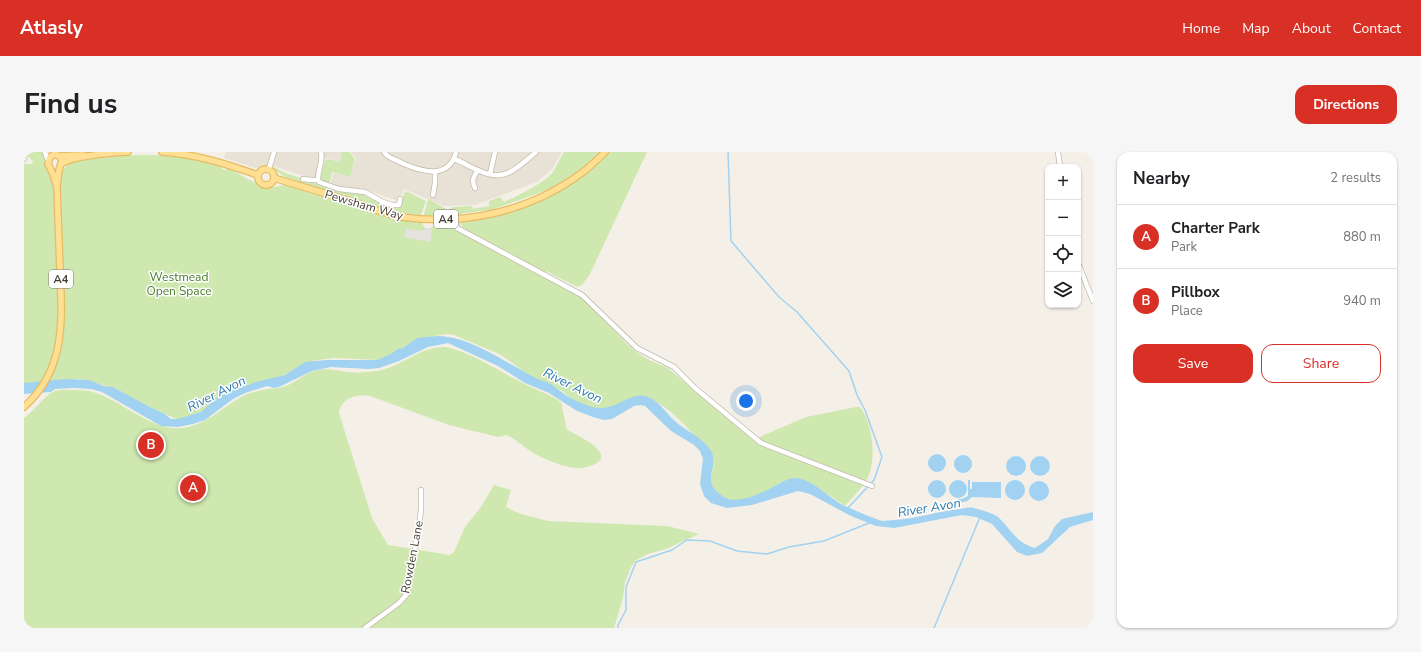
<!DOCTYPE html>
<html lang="en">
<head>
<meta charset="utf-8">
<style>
	body { margin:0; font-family:"Nunito Sans",sans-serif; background:#f6f6f6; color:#202124 }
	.controls { position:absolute; right:12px; top:12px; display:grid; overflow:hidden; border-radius:8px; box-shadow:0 1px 3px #0004 }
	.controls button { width:36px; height:36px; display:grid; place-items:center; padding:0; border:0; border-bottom:1px solid #e0e0e0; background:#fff; color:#202124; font:20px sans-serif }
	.you { position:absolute; left:722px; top:249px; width:14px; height:14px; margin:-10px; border:3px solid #fff; border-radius:50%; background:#1a73e8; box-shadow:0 0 0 6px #1a73e833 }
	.badge { display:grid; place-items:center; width:26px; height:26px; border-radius:50%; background:#d93025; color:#fff; font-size:13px; font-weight:700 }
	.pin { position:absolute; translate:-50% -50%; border:2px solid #fff; box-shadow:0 1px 4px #0006 }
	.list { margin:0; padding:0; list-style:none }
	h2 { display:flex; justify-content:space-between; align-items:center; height:52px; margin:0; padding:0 16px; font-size:17px }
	h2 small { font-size:13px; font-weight:400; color:#757577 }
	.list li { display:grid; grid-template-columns:26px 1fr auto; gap:12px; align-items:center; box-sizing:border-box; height:64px; padding:0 16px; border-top:1px solid #e0e0e0 }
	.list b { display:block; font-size:15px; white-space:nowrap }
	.list p { margin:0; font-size:13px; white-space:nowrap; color:#757577 }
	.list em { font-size:13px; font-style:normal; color:#757577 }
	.actions { display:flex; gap:8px; padding:12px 16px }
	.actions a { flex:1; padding:9px 0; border:1px solid #d93025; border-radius:12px; text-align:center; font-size:14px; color:#d93025 }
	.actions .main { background:#d93025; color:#fff }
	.icon { flex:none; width:22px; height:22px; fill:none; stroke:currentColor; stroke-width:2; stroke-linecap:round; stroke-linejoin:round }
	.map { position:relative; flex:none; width:1069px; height:476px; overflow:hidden; border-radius:12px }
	header { display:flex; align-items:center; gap:24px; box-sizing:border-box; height:56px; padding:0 20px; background:#d93025; color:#fff }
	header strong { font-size:19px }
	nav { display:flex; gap:22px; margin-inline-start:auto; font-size:14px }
	.intro { display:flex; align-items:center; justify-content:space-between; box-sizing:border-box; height:96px; padding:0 24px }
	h1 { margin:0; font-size:28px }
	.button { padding:10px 18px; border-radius:12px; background:#d93025; color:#fff; font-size:14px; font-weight:700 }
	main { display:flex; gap:24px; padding:0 24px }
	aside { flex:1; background:#fff; border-radius:12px; box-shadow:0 1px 3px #0004 }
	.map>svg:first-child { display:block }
	.residential { fill:#e8e1d5 }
	.green { fill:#cfe8af }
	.parking { fill:#e5e2df }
	.water { fill:#a2d2f1 }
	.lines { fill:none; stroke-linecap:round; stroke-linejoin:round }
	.stream { stroke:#a2d2f1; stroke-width:1.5 }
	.minor-casing { stroke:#c2baac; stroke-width:6 }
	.major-casing { stroke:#e5bc63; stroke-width:8 }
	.minor { stroke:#fff; stroke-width:4.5 }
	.major { stroke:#ffdf94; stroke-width:5.5 }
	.labels { text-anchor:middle; stroke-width:3; stroke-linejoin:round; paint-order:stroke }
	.shield { fill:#fff; stroke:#7e7972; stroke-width:1 }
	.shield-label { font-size:11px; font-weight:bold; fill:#474036 }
	.street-label { font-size:12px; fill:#474036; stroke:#fff }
	.park-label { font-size:12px; fill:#487a28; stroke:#fff }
	.water-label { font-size:13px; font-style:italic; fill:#2c78ac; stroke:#fff }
</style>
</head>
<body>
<header>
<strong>Atlasly</strong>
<nav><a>Home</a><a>Map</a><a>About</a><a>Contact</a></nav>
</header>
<div class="intro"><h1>Find us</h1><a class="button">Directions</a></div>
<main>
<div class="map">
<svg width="1069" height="476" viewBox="0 0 1069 476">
	<rect width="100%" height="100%" fill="#f4f0e7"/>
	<path class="residential" d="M202 0H317L318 3 316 10 305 6 297 8 292 25 289 27 249 14 242 13 238 15 231 16 200 6Z
		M326 0H538L528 17 513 30 451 53 420 54 380 37 374 49 337 36 325 37 307 32 309 21 326 25 332 6Z"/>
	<path class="green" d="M3 0H19L22 13 27 22 38 20C39 18 41 15 43 13 51 7 66 7 76 6 117 1 156 1 196 14L198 17 201 18 202 17H206C216 22 233 34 244 35 249 36 255 34 260 33L369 67 398 71 401 76H407L411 72H427L430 77 557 144 604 193 615 202 625 208 644 216 729 288 782 265 832 255H836C849 270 853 310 843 327 838 337 828 345 821 354 811 347 779 325 768 327 759 328 753 333 746 337 734 343 715 352 702 347 696 344 688 335 687 329 686 319 694 313 687 302 682 295 675 288 669 282 656 268 644 255 627 247L573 261 559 256 538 239 509 227 490 212 475 202 430 183 423 182 411 184 396 190 362 206 353 208 310 206 293 208 186 256 159 267 154 268 109 247 91 236 56 227 0 233V12H8L9 9 4 5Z
		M317 0H325L331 7 326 25 308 20 305 35 338 42 354 50 372 55 382 39 402 49 397 63C350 59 305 40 261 25L252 19 250 15 261 21 295 32 301 8 305 7 316 10 318 3Z
		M540 0H577L549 24 540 30 528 36 501 46 470 57 421 64 400 63 404 47 424 58 429 55 448 54 449 57 465 54V49L476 45 480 50C492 45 522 30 529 20 533 14 536 6 540 0Z
		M584 0H623L566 122 558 133 554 135 529 123 523 119 521 121 439 77 436 70C471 64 505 58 535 38 552 27 568 13 584 0Z
		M422 195C449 201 471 217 495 229 509 237 524 241 537 250L543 278C551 282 593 301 571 312 564 315 558 317 550 316 534 313 518 307 505 298 497 293 491 286 482 283L474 285 425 273 346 244C332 242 317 246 315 261L348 366 364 393 426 403 430 400 441 375 457 355 470 333 487 338 482 355 494 361 524 369 643 374 675 382 642 397 624 402 612 408 607 415 601 430 599 446 590 476H0V266C9 260 21 243 29 240 35 237 43 238 50 238 55 238 60 238 65 239 96 246 127 280 159 276 183 273 202 252 223 242 229 240 237 238 244 237 248 236 254 237 259 235 271 232 281 220 294 218 304 216 314 219 324 220 333 221 344 220 354 219 379 214 394 195 422 195Z"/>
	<path class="parking" d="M401 76H406L408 79 406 90 380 85 382 77 399 79Z"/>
	<path class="water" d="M414 184C445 184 481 210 508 224 514 228 521 229 527 232 530 234 533 237 536 239 545 246 556 251 568 255 593 262 608 234 628 247 637 252 643 262 651 269 663 280 681 286 688 301 695 317 675 329 700 345 711 353 736 342 747 336 755 332 764 325 773 326 791 329 804 345 819 353 825 356 853 368 859 369 862 369 867 368 870 368 893 367 914 359 936 357 941 356 946 355 950 356 957 358 969 361 974 365 987 377 992 391 1011 396L1024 387 1031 374 1038 367 1069 360V368L1046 375 1018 401 1003 404 993 400 968 372 952 365 938 363 870 376 852 374 827 364 786 342 774 339 728 353 703 356 687 351 680 344 676 332 679 307 676 299 670 293 647 279 621 254 616 253 610 254 588 267 580 268 569 265 553 259 525 241 501 231 474 214 424 191 404 195 375 209 355 216 344 217 307 215 288 219 255 235 250 236 243 234 221 241 209 247 181 268 169 272 154 275 137 274 78 240 67 237 50 236 31 237 27 240 0 242V231L42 227 65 228 80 234 89 235 124 254 141 262 147 267H154L177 260 193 246 210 238 232 230 261 223 281 210 302 208H353L367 202 374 197 379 196 393 186Z
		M904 311a9 9 0 1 1 18 0a9 9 0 1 1-18 0Z
		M930 312a9 9 0 1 1 18 0a9 9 0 1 1-18 0Z
		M982 314a10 10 0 1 1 20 0a10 10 0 1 1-20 0Z
		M1006 314a10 10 0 1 1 20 0a10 10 0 1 1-20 0Z
		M944 328H946V337H948V330H977V346L948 345C943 350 939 351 933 350V347H938L944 344Z
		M981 338a10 10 0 1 1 20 0a10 10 0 1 1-20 0Z
		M904 337a9 9 0 1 1 18 0a9 9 0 1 1-18 0Z
		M925 337a9 9 0 1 1 18 0a9 9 0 1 1-18 0Z
		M1005 339a10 10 0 1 1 20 0a10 10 0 1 1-20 0Z"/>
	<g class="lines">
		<path class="stream" d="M704 0 707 89 755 145 773 160 825 219 833 243 841 258 858 305 850 328 824 356
			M594 476V473L602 458V435L612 410 648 398 663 388 686 389 713 399 743 402 765 395 800 389 845 371
			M910 476 956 365"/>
		<g class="minor-casing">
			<path id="minor" d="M21 0 24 8
				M297 0C300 11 291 23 295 30L315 37 341 40 359 50 368 53H375L376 47
				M360 0C364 6 372 8 378 11 398 20 425 28 432 0
				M1034 0 1036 15
				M0 7 1 0
				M430 7C439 10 447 16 456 19 481 31 494 15 512 0
				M245 17 250 0
				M466 22 471 0
				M279 27 288 28H293
				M451 36C447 29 450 24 454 18
				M409 43 411 31V20
				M432 68 433 76 558 143 613 196 650 215 671 236 737 291 848 334
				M1054 111 1069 149
				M341 476 375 451 383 442 395 375 397 357V338"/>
		</g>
		<g class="major-casing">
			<path id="major" d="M138 0C172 2 202 12 234 23
				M35 4 59 3
				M37 12C51 3 87 1 104 0
				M234 25a8 8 0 1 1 16 0a8 8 0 1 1-16 0Z
				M250 26C277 34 303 42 329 50 345 56 362 62 378 65 442 74 507 59 559 20 567 14 574 7 581 0
				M0 255C42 217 38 170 36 118 35 90 34 63 33 35L35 18 38 8 35 4 31 2 26 5 24 12 29 22 33 35"/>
		</g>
		<use href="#minor" class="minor"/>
		<use href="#major" class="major"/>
	</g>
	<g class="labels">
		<g class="shield">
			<rect x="410" y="58" width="24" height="18" rx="3"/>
			<rect x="25" y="118" width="24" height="18" rx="3"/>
		</g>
		<g class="shield-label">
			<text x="422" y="71">A4</text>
			<text x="37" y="131">A4</text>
		</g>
		<g class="street-label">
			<text transform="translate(340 53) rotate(16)" y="4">Pewsham Way</text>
			<text transform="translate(388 405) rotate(-79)" y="4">Rowden Lane</text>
		</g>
		<g class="park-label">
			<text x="155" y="129">Westmead<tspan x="155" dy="14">Open Space</tspan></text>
		</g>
		<g class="water-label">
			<text transform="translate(549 233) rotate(26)" y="5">River Avon</text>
			<text transform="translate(192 241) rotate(-27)" y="5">River Avon</text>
			<text transform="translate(905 355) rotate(-9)" y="5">River Avon</text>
		</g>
	</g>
</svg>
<div class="controls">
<button>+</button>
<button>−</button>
<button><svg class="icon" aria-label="locate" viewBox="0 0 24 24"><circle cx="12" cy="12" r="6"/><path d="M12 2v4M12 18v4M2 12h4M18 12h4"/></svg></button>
<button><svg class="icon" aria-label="layers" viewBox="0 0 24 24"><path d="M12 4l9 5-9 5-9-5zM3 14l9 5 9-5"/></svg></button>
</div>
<div class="you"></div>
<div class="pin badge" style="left:169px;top:336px">A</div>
<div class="pin badge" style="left:127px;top:293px">B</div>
</div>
<aside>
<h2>Nearby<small>2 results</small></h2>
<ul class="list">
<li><span class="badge">A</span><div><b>Charter Park</b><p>Park</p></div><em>880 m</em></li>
<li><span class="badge">B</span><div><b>Pillbox</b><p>Place</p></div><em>940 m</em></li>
</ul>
<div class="actions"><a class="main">Save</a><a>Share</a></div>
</aside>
</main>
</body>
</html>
